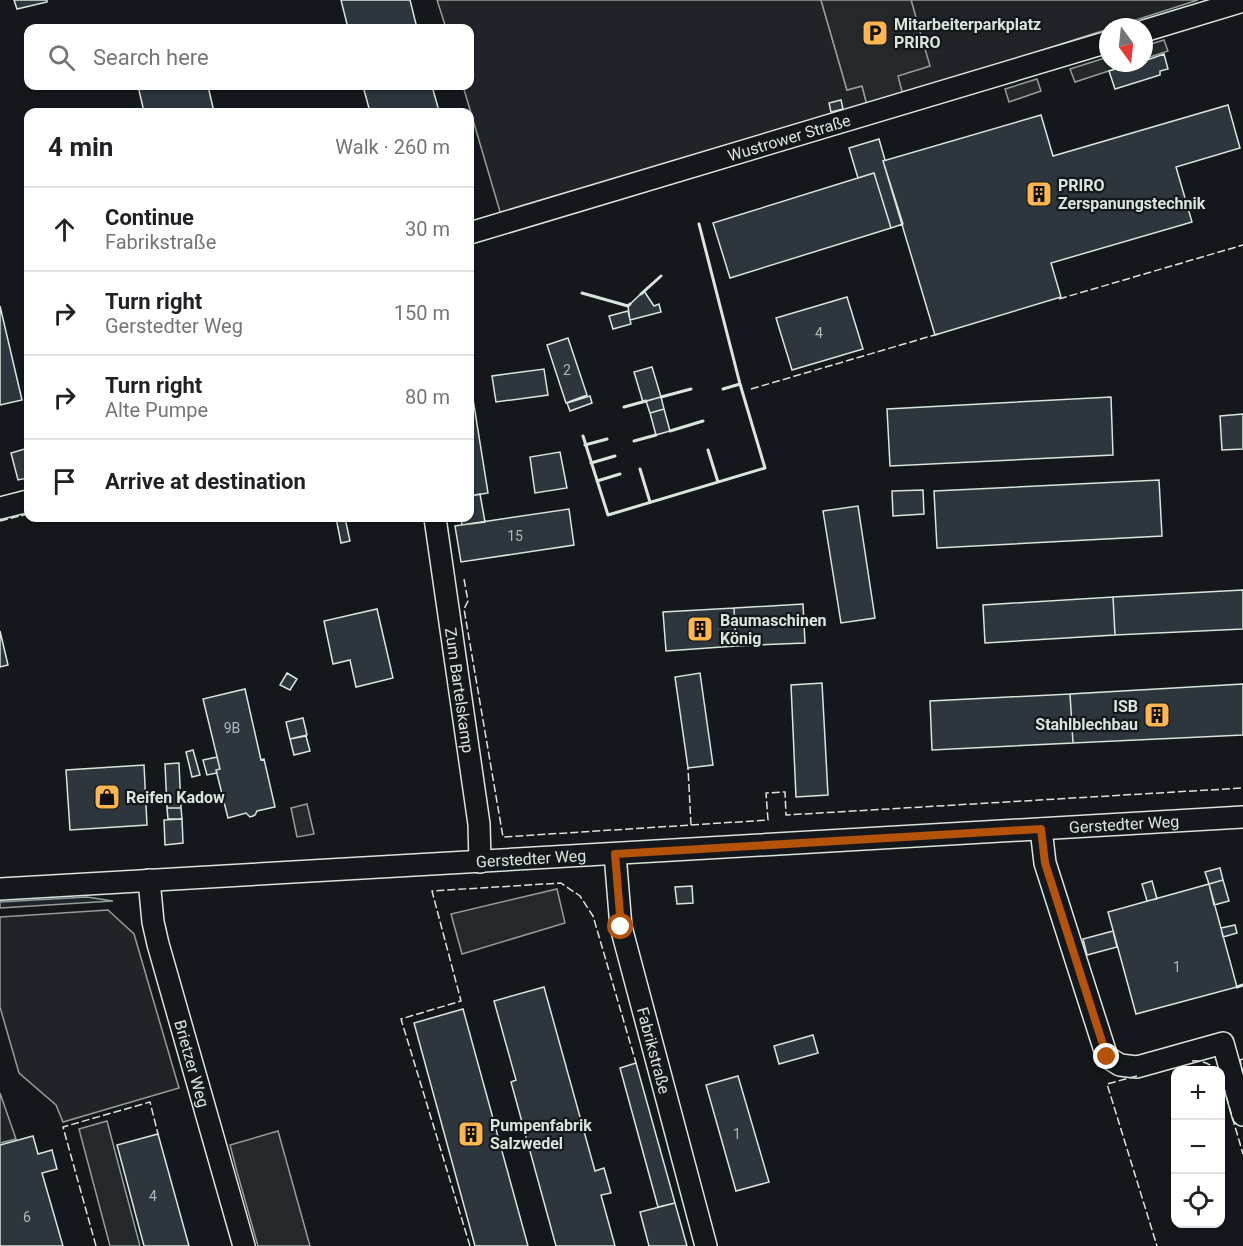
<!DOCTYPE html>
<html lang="en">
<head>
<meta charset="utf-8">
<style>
	body { margin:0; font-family:Roboto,sans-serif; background:#f6f6f6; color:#202124 }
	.controls { position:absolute; right:18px; bottom:18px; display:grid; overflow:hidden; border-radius:12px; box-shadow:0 2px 4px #0004 }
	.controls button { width:54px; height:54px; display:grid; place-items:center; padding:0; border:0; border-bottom:2px solid #e0e0e0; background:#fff; color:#202124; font:30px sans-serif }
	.compass { position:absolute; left:1099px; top:18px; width:54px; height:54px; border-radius:50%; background:#fff; box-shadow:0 2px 4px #0004; rotate:165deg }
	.stop { position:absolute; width:18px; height:18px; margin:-14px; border:4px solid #b45309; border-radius:50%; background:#fff }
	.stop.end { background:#b45309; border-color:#fff; box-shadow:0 2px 6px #0008 }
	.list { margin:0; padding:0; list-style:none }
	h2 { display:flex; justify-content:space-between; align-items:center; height:78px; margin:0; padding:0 24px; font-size:26px }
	h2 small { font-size:20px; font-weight:400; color:#757577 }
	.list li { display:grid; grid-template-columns:39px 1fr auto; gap:18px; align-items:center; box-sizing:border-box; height:84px; padding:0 24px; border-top:2px solid #e0e0e0 }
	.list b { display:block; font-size:22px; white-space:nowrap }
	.list p { margin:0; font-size:20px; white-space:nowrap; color:#757577 }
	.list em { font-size:20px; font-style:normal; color:#757577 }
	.icon { flex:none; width:33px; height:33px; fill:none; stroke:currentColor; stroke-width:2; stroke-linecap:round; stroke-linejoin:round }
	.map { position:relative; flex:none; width:1243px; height:1246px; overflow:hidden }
	.search { position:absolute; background:#fff; box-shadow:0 2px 4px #0004; left:24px; top:24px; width:450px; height:66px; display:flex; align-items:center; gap:15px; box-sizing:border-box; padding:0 21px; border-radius:12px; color:#757577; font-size:22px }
	.panel { position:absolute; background:#fff; box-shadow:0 2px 4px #0004; left:24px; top:108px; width:450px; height:414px; border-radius:12px }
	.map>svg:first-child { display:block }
	.green { fill:#202428; stroke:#939e99; stroke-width:1.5 }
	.parking { fill:#24282b; stroke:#939e99; stroke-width:1.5 }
	.building { fill:#2c363c; stroke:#d8e6dc; stroke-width:1.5 }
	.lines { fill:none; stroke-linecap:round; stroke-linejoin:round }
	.minor-casing { stroke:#d8e6dc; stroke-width:24 }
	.minor { stroke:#14181c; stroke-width:21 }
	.fence { stroke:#d8e6dc; stroke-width:1.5; stroke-dasharray:8 3; stroke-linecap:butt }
	.wall { stroke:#d8e6dc; stroke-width:3 }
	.route { stroke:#b45309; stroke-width:8 }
	.labels { text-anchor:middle; stroke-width:4.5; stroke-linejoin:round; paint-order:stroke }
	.number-label { font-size:14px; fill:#adbab4 }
	.poi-label { font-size:16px; font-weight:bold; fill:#d8e6dc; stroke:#14181c; text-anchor:start }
	.street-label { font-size:16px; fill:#d8e6dc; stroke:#14181c }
</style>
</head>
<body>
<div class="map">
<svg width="1243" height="1246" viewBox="0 0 1243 1246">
	<rect width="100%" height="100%" fill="#14181c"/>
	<path class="green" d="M437 0H821L847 90 862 86 867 105 501 215 463 86H470V28H446Z
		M911 0H1198L1114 27H1108V29L903 95 897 76 929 66Z
		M87 897 113 901 0 908V902Z
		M108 910 134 934 179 1088 63 1122 56 1105 19 1073 0 1007V917Z
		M0 1093 16 1139 0 1143Z"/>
	<path class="parking" d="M821 0H911L930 66 898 76 903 95 867 105 862 86 847 90Z
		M1164 40 1168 51 1144 59V46Z
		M1108 57V63H1133L1075 82 1070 69Z
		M1037 79 1041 91 1009 102 1005 89Z
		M307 804 314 834 297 837 291 808Z
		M557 889 565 923 462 954 451 914Z
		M107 1121 140 1246H110L79 1129Z
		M278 1131 310 1246H258L237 1172 230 1145Z"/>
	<path class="building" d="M14 0H47V2L17 9Z
		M341 0H410L417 28H348Z
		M1164 54 1168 69 1160 71V75L1115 89 1109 71 1136 63H1144V61Z
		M138 86H208L214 112H144Z
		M363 86H432L439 111 370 112Z
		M841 100 843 109 831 112 829 103Z
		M1228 105 1240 148 1176 167 1192 222 1051 263 1061 297 935 335 883 161 1041 115 1053 156Z
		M879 139 885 160 883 161 903 224 891 228 874 173 858 178 849 148Z
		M874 173 891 228 730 278 713 223Z
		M644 291 654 306 659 304 661 312 630 320 628 306Z
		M847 297 863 349 792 370 776 318Z
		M0 306 22 400 0 405Z
		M628 311 631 324 613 329 609 316Z
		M568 338 587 395 566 403 547 345Z
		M652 367 661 397 643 402 634 372Z
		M544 369 548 395 496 402 492 376Z
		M470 380 488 493 470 496Z
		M590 396 592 403 570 411 567 403Z
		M661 397 664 409 650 413 646 401Z
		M1111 397 1113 455 890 466 887 409Z
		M664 409 670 431 656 435 650 413Z
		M1243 414V449L1222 450 1220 416Z
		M28 448V478L18 480 11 453Z
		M560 452 567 488 535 493 530 457Z
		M1159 480 1162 536 937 548 934 491Z
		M923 490 924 514 893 516 892 491Z
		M480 494 485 522 462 525 461 518H470V496Z
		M858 506 875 618 841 623 823 511Z
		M569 509 574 545 461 562 455 526Z
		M336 518H345L350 541 341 543Z
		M1243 590V629L1115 635 1113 597Z
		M1113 597 1115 635 985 643 983 605Z
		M803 604 805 643 736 646 734 608Z
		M734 608 736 646 666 651 663 612Z
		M377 609 393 678 356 687 350 660 333 664 324 621Z
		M0 631 8 665 0 667Z
		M287 673 297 679 290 690 280 685Z
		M700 673 713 765 688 768 675 677Z
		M822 683 828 795 796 797 791 685Z
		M1243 684V735L1073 743 1070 694Z
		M245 689 261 760 264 759 275 807 257 811 255 815 253 816 250 817 246 813 228 818 216 770 220 769 203 699Z
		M1070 694 1073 743 932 750 930 701Z
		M303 718 307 735 290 739 286 722Z
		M306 736 310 751 294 755 290 739Z
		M193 750 200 775 192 777 186 752Z
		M217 757 220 769 216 770 217 773 207 775 203 760Z
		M179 763 181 808H167L165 764Z
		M144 765 147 825 70 830 66 770Z
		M167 808H181L182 819H168Z
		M182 819 183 843 165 845 164 820Z
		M1220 868 1223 880 1209 884 1205 872Z
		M1223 880 1229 901 1214 905 1209 884Z
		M1152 881 1157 899 1147 901 1142 884Z
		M1209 884 1237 987 1136 1014 1108 912Z
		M692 886 693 903 677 904 675 887Z
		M1235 925 1237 933 1223 937 1221 928Z
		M1113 931 1117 947 1087 955 1083 939Z
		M544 987 595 1171 604 1168 611 1193 601 1195 615 1246H556L511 1082 516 1080 494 1001Z
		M463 1009 528 1246H475L414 1023Z
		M813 1035 818 1053 779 1064 774 1046Z
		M636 1063 675 1203 658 1207 620 1068Z
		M738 1076 769 1182 736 1191 706 1085Z
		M158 1134 189 1246H144L117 1145Z
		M33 1136 38 1154 52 1150 57 1169 42 1173 63 1246H0V1145Z
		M675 1203 687 1246H649L640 1212Z"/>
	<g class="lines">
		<g class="minor-casing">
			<g id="minor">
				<path d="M1144 31 1243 1"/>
				<path id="s1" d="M470 233 1108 42"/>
				<path d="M0 508 28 501"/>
				<path id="s2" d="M435 518 479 824 480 862"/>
				<path d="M1041 829 1045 863 1107 1057 1120 1065 1137 1067 1223 1043 1243 1115"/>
				<path id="s3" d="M615 854 621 927 706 1246"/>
				<path id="s4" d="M149 880 153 922 158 944 244 1246"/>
				<path id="s5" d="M0 889 1243 817"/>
			</g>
		</g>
		<use href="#minor" class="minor"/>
		<path class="fence" d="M1059 299 1243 245
			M751 389 938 334
			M0 521 28 514
			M464 579 468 601 464 609 503 837 691 825 688 768
			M691 825 768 820 766 793 785 792 786 815 1243 788
			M1243 1059 1240 1060 1243 1073
			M1192 1061C1202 1060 1210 1064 1217 1070
			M1220 1075 1243 1154
			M1137 1076 1107 1084 1157 1246
			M96 1246 63 1127 150 1102 158 1134
			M470 1246 401 1019 461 1001 432 891 561 883 580 896 593 916 636 1063"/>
		<path class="wall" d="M582 293 628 306 630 304
			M641 294 661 276
			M723 389 740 384
			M661 397 691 389
			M624 407 646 401
			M670 431 703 421
			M583 436 608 515 765 468 740 384 699 224
			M634 441 656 435
			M585 445 607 439
			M708 450 718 482
			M591 463 615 456
			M640 469 650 502
			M597 481 620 474
			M1237 987 1243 985"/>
	</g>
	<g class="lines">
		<path class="route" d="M621 927 615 854 1041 829 1045 863 1107 1057"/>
	</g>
	<defs>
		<g id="parking-square" transform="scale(1.35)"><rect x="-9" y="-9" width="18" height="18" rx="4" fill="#ffb74d" stroke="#14181c"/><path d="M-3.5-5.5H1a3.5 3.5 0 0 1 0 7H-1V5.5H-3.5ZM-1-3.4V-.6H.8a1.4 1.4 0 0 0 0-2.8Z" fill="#111"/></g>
		<g id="building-square" transform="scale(1.35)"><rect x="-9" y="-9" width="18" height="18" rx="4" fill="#ffb74d" stroke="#14181c"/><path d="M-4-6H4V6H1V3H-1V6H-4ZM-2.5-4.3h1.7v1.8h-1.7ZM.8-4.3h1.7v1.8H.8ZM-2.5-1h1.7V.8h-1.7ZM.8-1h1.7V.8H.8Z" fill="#111"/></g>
		<g id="shop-square" transform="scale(1.35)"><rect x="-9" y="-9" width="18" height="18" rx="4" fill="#ffb74d" stroke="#14181c"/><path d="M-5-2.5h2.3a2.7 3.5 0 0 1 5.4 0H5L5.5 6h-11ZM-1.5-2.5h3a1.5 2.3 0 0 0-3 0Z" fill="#111"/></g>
	</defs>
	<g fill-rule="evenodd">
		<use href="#parking-square" x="875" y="33"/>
		<use href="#building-square" x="1039" y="194"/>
		<use href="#building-square" x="700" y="629"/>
		<use href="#building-square" x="1157" y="715"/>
		<use href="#shop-square" x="107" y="797"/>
		<use href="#building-square" x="471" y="1134"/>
	</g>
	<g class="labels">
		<g class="number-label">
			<text x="819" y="338">4</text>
			<text x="567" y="375">2</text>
			<text x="515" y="541">15</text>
			<text x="232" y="733">9B</text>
			<text x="1177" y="972">1</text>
			<text x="737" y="1139">1</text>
			<text x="153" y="1201">4</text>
			<text x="27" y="1222">6</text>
		</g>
		<g class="poi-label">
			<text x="894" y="30">Mitarbeiterparkplatz<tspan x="894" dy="18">PRIRO</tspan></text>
			<text x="1058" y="191">PRIRO<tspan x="1058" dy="18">Zerspanungstechnik</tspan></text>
			<text x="720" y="626">Baumaschinen<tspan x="720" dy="18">König</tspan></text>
			<text x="1138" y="712" text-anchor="end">ISB<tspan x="1138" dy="18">Stahlblechbau</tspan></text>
			<text x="126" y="803">Reifen Kadow</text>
			<text x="490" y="1131">Pumpenfabrik<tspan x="490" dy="18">Salzwedel</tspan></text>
		</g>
		<g class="street-label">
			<text dy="6" stroke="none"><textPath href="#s1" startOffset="333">Wustrower Straße</textPath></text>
			<text dy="6" stroke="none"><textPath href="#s2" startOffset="174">Zum Bartelskamp</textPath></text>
			<text dy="6" stroke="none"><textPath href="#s5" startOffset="1126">Gerstedter Weg</textPath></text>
			<text dy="6" stroke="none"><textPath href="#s5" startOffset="532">Gerstedter Weg</textPath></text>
			<text dy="6" stroke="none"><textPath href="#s3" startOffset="201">Fabrikstraße</textPath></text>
			<text dy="6" stroke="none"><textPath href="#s4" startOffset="189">Brietzer Weg</textPath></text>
		</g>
	</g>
</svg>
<div class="controls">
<button>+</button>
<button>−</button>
<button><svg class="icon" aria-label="locate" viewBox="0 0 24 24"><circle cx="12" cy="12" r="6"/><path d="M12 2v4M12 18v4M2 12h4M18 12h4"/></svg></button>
</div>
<svg class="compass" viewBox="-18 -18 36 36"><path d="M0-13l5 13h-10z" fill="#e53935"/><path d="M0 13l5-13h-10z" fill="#757577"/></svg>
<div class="stop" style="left:621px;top:927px"></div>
<div class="stop end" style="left:1107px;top:1057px"></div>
<div class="search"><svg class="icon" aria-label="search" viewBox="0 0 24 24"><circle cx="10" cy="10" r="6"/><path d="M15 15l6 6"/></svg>Search here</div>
<section class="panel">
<h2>4 min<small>Walk · 260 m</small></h2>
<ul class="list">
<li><svg class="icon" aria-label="ahead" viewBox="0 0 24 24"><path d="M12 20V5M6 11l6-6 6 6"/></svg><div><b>Continue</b><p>Fabrikstraße</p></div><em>30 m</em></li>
<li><svg class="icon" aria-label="right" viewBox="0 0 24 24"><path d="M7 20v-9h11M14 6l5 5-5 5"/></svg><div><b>Turn right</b><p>Gerstedter Weg</p></div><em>150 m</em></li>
<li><svg class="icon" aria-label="right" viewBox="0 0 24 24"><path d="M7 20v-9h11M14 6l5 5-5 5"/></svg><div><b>Turn right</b><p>Alte Pumpe</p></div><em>80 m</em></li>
<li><svg class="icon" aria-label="arrive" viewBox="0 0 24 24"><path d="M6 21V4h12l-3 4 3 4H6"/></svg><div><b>Arrive at destination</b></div></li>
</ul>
</section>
</div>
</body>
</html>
